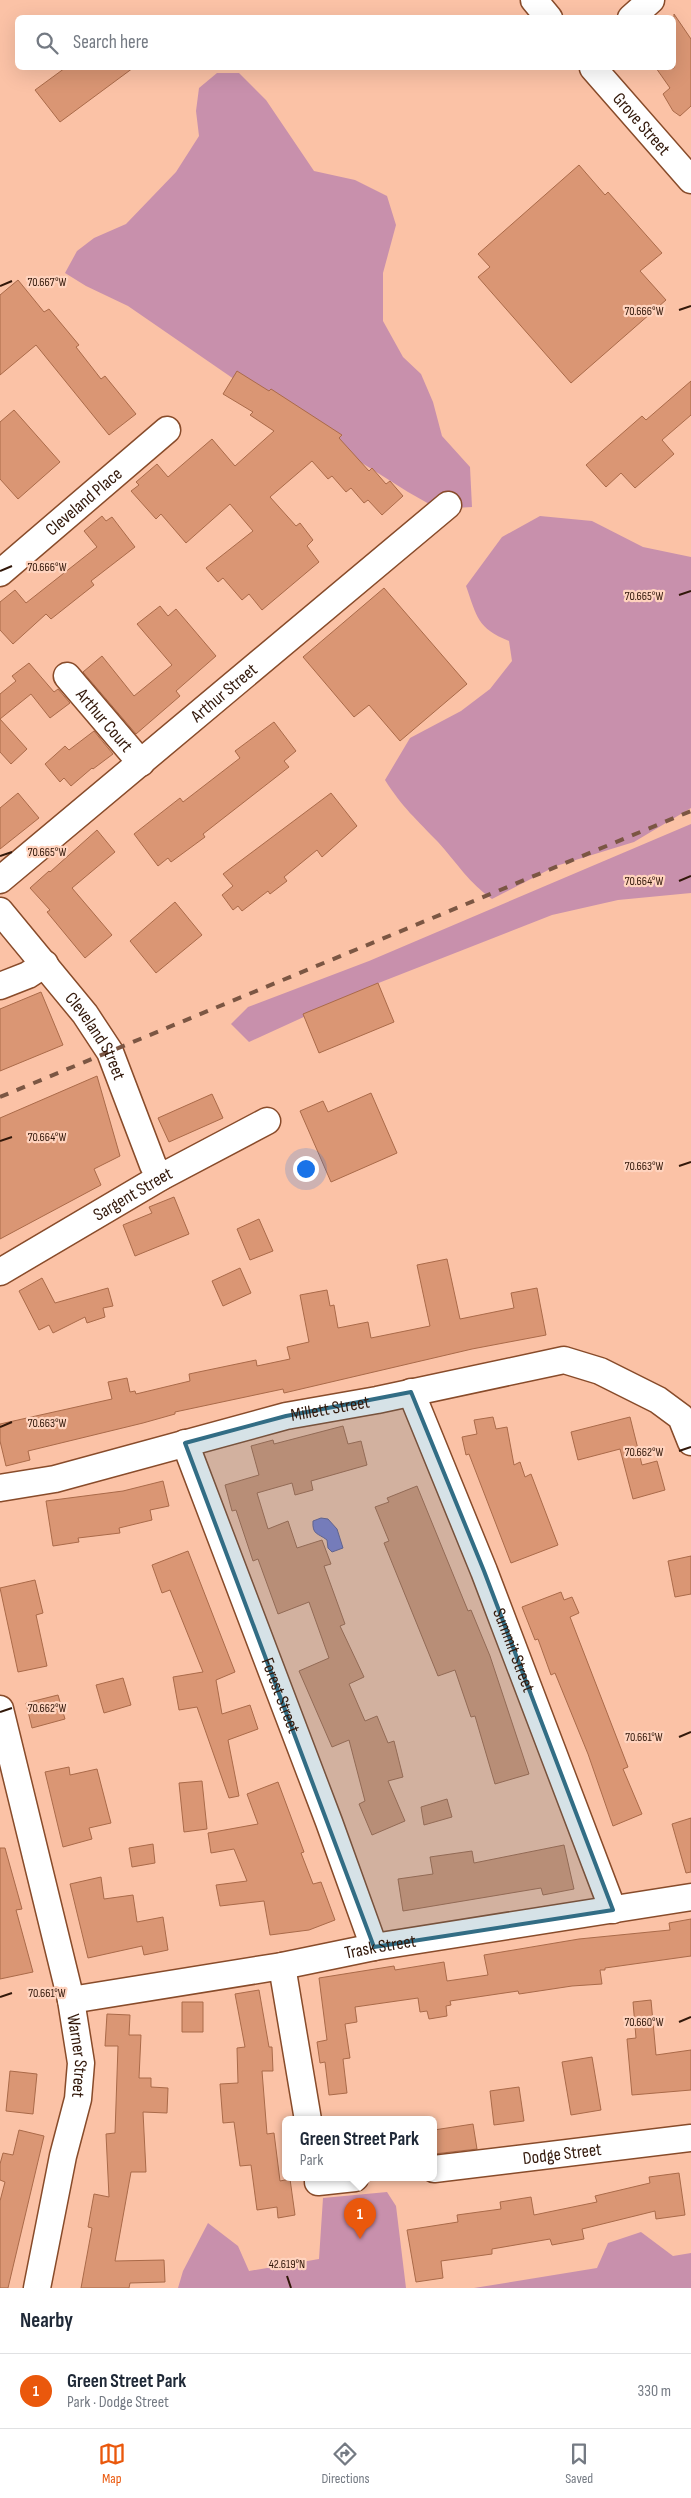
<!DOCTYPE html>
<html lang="en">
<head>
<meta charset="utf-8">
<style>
	body { margin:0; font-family:"Sofia Sans Condensed",sans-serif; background:#f6f6f7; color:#1f2937 }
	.you { position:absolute; left:305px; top:1168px; width:18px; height:18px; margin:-12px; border:4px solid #fff; border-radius:50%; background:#1a73e8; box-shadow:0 0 0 8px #1a73e833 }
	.badge { display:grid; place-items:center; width:32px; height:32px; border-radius:50%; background:#ea580c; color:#fff; font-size:16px; font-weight:700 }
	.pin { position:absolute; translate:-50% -41px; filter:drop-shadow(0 1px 2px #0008) }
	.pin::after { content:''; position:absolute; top:26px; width:18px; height:15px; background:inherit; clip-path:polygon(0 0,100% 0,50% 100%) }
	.popup { position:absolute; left:282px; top:2116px; width:155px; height:65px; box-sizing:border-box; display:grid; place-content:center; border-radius:8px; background:#fff; filter:drop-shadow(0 1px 4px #0005); font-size:16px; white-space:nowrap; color:#747a83 }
	.popup b { font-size:19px; color:#1f2937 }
	.popup::after { content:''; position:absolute; left:50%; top:100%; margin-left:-10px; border:10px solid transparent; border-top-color:#fff }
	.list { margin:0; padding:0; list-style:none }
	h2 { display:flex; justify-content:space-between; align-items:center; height:65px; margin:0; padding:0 20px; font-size:21px }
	h2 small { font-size:16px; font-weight:400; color:#747a83 }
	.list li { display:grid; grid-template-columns:32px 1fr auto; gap:15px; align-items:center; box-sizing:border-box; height:75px; padding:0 20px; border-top:1px solid #e0e1e3 }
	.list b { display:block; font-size:19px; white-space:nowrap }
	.list p { margin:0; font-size:16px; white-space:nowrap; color:#747a83 }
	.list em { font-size:16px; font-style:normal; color:#747a83 }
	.icon { flex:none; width:28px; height:28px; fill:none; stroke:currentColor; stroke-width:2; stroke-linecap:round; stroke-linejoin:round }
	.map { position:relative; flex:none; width:691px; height:2288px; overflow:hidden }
	.search { position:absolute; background:#fff; box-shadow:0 5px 20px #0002; left:15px; right:15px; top:15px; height:55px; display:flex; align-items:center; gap:12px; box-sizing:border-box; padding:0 18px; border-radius:8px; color:#747a83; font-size:19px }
	.sheet { height:140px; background:#fff }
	nav { display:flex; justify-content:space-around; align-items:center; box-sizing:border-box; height:70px; border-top:1px solid #e0e1e3; background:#fff; font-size:14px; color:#747a83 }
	nav a { display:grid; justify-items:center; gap:2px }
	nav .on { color:#ea580c }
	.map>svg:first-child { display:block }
	.green { fill:#c890ac }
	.water { fill:#8680c7; stroke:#6d618e }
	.building { fill:#da9674; stroke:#aa6a49 }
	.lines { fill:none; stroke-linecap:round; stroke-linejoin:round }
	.minor-casing { stroke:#884b2a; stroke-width:29 }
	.minor { stroke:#fff; stroke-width:26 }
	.rail { stroke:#7b5643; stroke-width:4; stroke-dasharray:9 9; stroke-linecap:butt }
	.marked { fill:#326d85; fill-opacity:0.2; stroke:#326d85; stroke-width:4; stroke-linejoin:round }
	.ticks { fill:none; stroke:#32180a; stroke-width:2 }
	.labels { text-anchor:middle; stroke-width:4.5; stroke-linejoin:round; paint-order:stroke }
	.street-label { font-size:18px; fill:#32180a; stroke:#ffd3be }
	.ticks-label { font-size:12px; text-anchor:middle; fill:#32180a; stroke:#ffd3be; stroke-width:4.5; stroke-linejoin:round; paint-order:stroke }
</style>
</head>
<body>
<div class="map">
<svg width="691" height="2288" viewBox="0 0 691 2288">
	<rect width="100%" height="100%" fill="#fbc2a6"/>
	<path class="green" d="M217 73H239L266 100 314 171 355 180 387 196 396 225 383 273V321L403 357 421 374 433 402 442 436 470 467 472 507 438 509 408 492 289 417 128 306 86 286 65 273 77 251 94 238 126 224 176 172 199 136 196 111 199 88Z
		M540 516 592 521 643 547 691 557V808L634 842 556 866 492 899C470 884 456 862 438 842 417 820 402 807 385 780L410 738 461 711 490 689 512 661 509 641C477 628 477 617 466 586L502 537Z
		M691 824V893L618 900 552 915 376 984 249 1042 231 1024 248 1007 369 961Z
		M387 2192 396 2206 406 2288H178L183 2271 208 2223 238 2246 249 2271 319 2259 323 2198Z
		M641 2232 673 2256 691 2253V2288H474L597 2268 608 2243Z"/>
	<path class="water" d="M321 1518 328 1519 337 1529 343 1548 332 1552 328 1548 327 1540C318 1533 312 1535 313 1521Z"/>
	<path class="building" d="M674 14 691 39V106L680 116 673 111 663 94 670 88 656 68H674Z
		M65 68H133L60 122 35 90Z
		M579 165 605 195 608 192 662 253 640 271 666 300 571 383 478 277 490 267 478 254Z
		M18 280 44 312 49 309 79 345 76 347 101 379 105 376 136 414 109 435 36 345 0 375V295Z
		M237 371 269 391 271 389 342 435 339 438 369 471 372 468 386 484 390 481 403 496 382 515 368 500 364 503 351 488 346 492 332 476 328 479 312 461 270 497 296 526 300 523 313 540 307 546 319 562 262 610 249 594 242 600 223 578 218 582 206 568 253 531 230 504 186 543 161 514 156 519 131 491 139 485 136 482 157 464 168 477 212 439 235 466 274 431 250 415 253 412 223 394Z
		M691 381V415L662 440 674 454 635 488 621 473 606 487 586 465 642 416 646 420Z
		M14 410 60 462 18 499 0 479V422Z
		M102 516 106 521 112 517 135 547 91 581 94 585 51 619 46 614 13 644 0 630V602L15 590 26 603 97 547 84 531Z
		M384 588 467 684 400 741 369 705 354 717 303 657Z
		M160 606 168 616 176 609 216 656 176 691 180 696 136 734 83 672 102 656 134 696 172 665 137 624Z
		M29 663 54 692 58 689 70 703 50 718 31 694 0 719 27 749 11 764 0 752V694L16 681 12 676Z
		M274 722 296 751 284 761 289 767 203 834 205 837 171 862 168 858 158 866 134 834 180 798 183 802 240 758 235 751Z
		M94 731 113 754 93 769 92 768 71 786 64 778 60 782 45 764 65 746 69 750Z
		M18 793 39 818 0 849V808Z
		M331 793 357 826 322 857 317 850 284 877 287 881 270 894 268 891 242 911 238 906 233 910 222 895 233 886 223 874Z
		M97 830 115 852 72 888 112 935 85 958 47 912 50 910 30 888 49 871 50 872Z
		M175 902 202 935 156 973 130 941Z
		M378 983 394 1022 319 1053 303 1014Z
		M41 992 63 1045 0 1071V1009Z
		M97 1076 120 1156 94 1169 101 1185 0 1239V1118Z
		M371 1093 397 1153 331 1182 300 1111 323 1101 328 1112Z
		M212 1094 223 1118 169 1142 158 1118Z
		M174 1197 189 1234 135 1256 123 1225 152 1213 149 1207Z
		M259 1219 273 1251 250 1260 237 1229Z
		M447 1259 460 1319 514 1308 511 1293 537 1288 546 1335 472 1349 284 1393 283 1389 175 1412V1414L143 1423 28 1451 30 1460 6 1466 0 1441V1424L112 1399 108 1382 127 1378 130 1392 135 1391 136 1394 190 1381 189 1374 256 1360 257 1366 290 1359 287 1347 309 1342 300 1295 327 1290 330 1306 334 1305 338 1328 368 1322 371 1338 430 1326 417 1265Z
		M240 1268 251 1293 223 1306 212 1281Z
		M42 1278 55 1303 108 1288 113 1306 103 1308 105 1317 87 1323 85 1317 53 1333 49 1325 39 1330 19 1291Z
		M493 1417 496 1429 507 1427 514 1465 520 1462 525 1477 531 1474 558 1545 511 1563 469 1454 466 1455 462 1437 477 1434 474 1420Z
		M630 1417 642 1465 657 1461 665 1490 633 1499 620 1449 578 1460 571 1432Z
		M343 1426 348 1444 361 1441 367 1465 311 1481 313 1490 295 1495 292 1483 257 1493 268 1529 288 1521 297 1548 322 1540 331 1564 324 1566 345 1624 340 1626 364 1677 349 1684 365 1721 377 1716 388 1743 394 1741 403 1777 388 1781 405 1821 372 1835 359 1804 365 1801 349 1740 332 1747 299 1671 329 1658 309 1602 278 1614 258 1559 253 1561 236 1510 232 1511 225 1485 259 1475 251 1446 273 1440 274 1444Z
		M163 1481 169 1506 150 1510 152 1520 119 1528 120 1533 78 1538 79 1542 53 1546 46 1501 123 1491Z
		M417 1486 468 1611 471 1610 490 1656 529 1774 495 1784 475 1716 471 1717 455 1670 438 1676 384 1543 389 1541 375 1507 389 1502 387 1498Z
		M188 1551 235 1672 216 1680 222 1714 250 1705 258 1729 228 1740 239 1796 229 1798 197 1707 179 1710 173 1677 203 1672 170 1590 162 1593 152 1565Z
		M691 1556V1594L675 1597 668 1561Z
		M35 1580 43 1613 36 1615 47 1666 18 1672 0 1588Z
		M561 1592 564 1600 572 1597 579 1613 570 1617 628 1767 623 1769 642 1814 613 1826 588 1754 555 1673 551 1675 538 1639 535 1640 522 1607Z
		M123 1678 131 1705 104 1713 96 1685Z
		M58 1695 65 1719 32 1728 26 1703Z
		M69 1767 70 1775 97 1769 111 1823 89 1828 92 1839 63 1847 45 1772Z
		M202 1781 207 1829 184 1832 179 1783Z
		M278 1782 304 1852 301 1853 313 1884 321 1882 335 1920 309 1930 270 1935 264 1901 220 1906 216 1885 247 1881 234 1849 211 1853 208 1833 258 1824 247 1794Z
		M447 1799 452 1817 424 1825 421 1807Z
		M691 1818V1872L686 1873 672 1824Z
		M153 1844 155 1863 132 1867 129 1848Z
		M564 1845 574 1889 543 1895 541 1888 403 1911 398 1879 433 1874 430 1857 472 1851 474 1863Z
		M0 1848H5L22 1909 16 1910 33 1972 0 1979Z
		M101 1877 104 1899 133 1895 137 1922 163 1917 168 1950 144 1955 142 1946 88 1958 70 1884Z
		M691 1919V1956L605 1968V1970H600L602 1984 572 1986 519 1994 518 1991 450 2001 451 2005 446 2006 447 2016 429 2019 427 2011 420 2012 418 1998 355 2007 357 2022 345 2024 350 2058 343 2059 347 2093 329 2095 325 2062 320 2063 317 2042 327 2040 319 1978 394 1966 395 1970 444 1962 447 1981 488 1975 484 1955 579 1939 670 1930 669 1923Z
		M259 1990 269 2047H272L273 2071H262L267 2134 274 2133 280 2181 290 2179 295 2215 278 2218 277 2207 257 2210 251 2165 240 2166 234 2122 223 2123 220 2084 238 2083 237 2048 245 2047 235 1994Z
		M651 2000 656 2055 691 2050V2090L632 2095 627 2039 636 2038 633 2002Z
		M182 2002H203V2032H182Z
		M107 2014 130 2015 129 2035H141L139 2078H151V2087L168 2088 167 2113 143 2112 146 2172H131L115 2261 164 2260 165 2282 130 2283 129 2288H81L92 2228 88 2227 94 2194 109 2197 106 2134 115 2133 118 2046H105Z
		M592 2057 601 2110 571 2115 562 2062Z
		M10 2071 37 2074 33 2114 6 2111Z
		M519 2087 524 2121 494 2125 490 2091Z
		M473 2124 477 2149 434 2154V2130Z
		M19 2130 44 2136 8 2288H0V2201L5 2182 0 2180V2164L3 2153 13 2155Z
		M679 2173 685 2215 656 2219 655 2211 582 2229 584 2239 552 2245 550 2239 492 2249V2254L441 2261 443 2278 416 2282 407 2230 458 2222 457 2215 501 2209 500 2202 531 2197 534 2215 597 2202 595 2196 650 2183 649 2177Z"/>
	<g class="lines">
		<g class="minor-casing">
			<g id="minor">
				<path d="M534 0 549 18"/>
				<path d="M631 18 651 0"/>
				<path id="s1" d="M593 68 691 180"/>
				<path id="s2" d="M0 573 167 430"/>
				<path id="s3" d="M67 676 141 763"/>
				<path id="s4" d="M0 880 448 505"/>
				<path id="s5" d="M0 911 85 1014 110 1052 153 1165 161 1177"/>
				<path d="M0 986 28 975 45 964"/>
				<path id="s6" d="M0 1272 161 1177 267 1121"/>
				<path id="s7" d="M411 1392 484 1571 613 1910"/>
				<path id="s8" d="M185 1443 329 1822 374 1947"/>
				<path id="s9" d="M0 1488 55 1479 286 1416 377 1400 564 1360 600 1371 658 1400 681 1417 691 1442"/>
				<path id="s10" d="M0 1709 71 2000 81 2063 78 2099 63 2156 37 2288"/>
				<path d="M282 1966 308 2120"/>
				<path id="s11" d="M71 2000 282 1966 374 1947 691 1897"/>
				<path id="s12" d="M434 2169 691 2138"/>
				<path d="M318 2178V2182L355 2178"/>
			</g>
		</g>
		<use href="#minor" class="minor"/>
		<path class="rail" d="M0 1097 691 811"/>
	</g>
	<path class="marked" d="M411 1392 484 1571 613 1910 374 1947 185 1443 286 1416Z"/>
	<path class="ticks" d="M0 286 12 281M679 310 691 306M0 571 12 566M679 595 691 591M0 856 12 852M679 881 691 876M0 1141 12 1137M679 1166 691 1162M0 1427 12 1422M679 1451 691 1447M0 1712 12 1708M679 1737 691 1732M0 1997 12 1993M679 2022 691 2017M287 2276 291 2288"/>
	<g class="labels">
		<g class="street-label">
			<text dy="6" stroke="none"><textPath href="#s1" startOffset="74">Grove Street</textPath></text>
			<text dy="6" stroke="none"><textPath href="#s2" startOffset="110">Cleveland Place</textPath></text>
			<text dy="6" stroke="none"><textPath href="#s4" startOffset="292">Arthur Street</textPath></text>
			<text dy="6" stroke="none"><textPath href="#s3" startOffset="58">Arthur Court</textPath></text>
			<text dy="6" stroke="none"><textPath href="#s5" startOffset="158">Cleveland Street</textPath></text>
			<text dy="6" stroke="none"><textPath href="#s6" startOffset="154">Sargent Street</textPath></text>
			<text dy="6" stroke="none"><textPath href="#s9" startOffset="340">Millett Street</textPath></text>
			<text dy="6" stroke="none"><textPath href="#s7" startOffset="278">Summit Street</textPath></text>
			<text dy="6" stroke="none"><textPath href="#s8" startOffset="270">Forest Street</textPath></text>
			<text dy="6" stroke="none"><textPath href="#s11" startOffset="314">Trask Street</textPath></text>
			<text dy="6" stroke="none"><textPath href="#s10" startOffset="356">Warner Street</textPath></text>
			<text dy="6" stroke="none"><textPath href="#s12" startOffset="129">Dodge Street</textPath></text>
		</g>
	</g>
	<g class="ticks-label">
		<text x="47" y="286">70.667°W</text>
		<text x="644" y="315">70.666°W</text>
		<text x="47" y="571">70.666°W</text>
		<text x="644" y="600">70.665°W</text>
		<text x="47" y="856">70.665°W</text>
		<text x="644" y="885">70.664°W</text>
		<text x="47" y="1141">70.664°W</text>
		<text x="644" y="1170">70.663°W</text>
		<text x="47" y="1427">70.663°W</text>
		<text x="644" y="1456">70.662°W</text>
		<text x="47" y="1712">70.662°W</text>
		<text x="644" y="1741">70.661°W</text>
		<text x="47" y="1997">70.661°W</text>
		<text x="644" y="2026">70.660°W</text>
		<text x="287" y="2268">42.619°N</text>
	</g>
</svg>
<div class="you"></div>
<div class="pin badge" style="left:360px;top:2239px">1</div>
<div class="popup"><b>Green Street Park</b>Park</div>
<div class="search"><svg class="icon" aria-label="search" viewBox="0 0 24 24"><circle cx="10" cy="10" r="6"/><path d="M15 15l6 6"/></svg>Search here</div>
</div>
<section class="sheet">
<h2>Nearby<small></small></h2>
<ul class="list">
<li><span class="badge">1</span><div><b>Green Street Park</b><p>Park · Dodge Street</p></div><em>330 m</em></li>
</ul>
</section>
<nav>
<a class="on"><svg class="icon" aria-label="map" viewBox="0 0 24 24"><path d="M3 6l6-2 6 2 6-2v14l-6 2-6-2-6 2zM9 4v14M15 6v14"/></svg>Map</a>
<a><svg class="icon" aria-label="directions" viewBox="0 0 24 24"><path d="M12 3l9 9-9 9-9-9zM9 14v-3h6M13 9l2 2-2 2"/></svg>Directions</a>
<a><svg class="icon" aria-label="saved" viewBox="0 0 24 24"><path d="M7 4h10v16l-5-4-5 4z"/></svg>Saved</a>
</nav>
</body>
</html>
